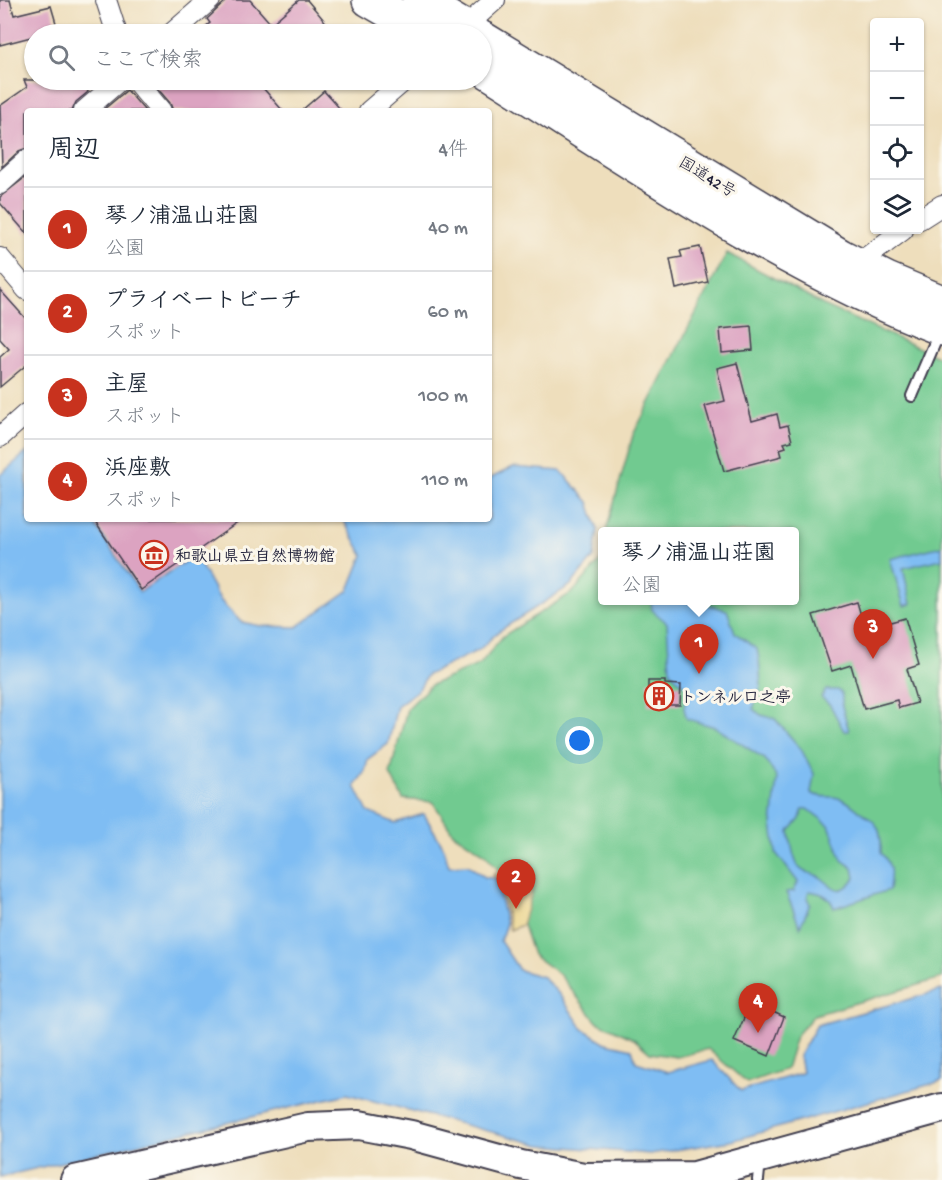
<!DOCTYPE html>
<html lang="ja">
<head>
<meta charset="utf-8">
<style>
	body { margin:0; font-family:"Gochi Hand","Klee One",sans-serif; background:#f2f2f3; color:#1f2937 }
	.controls { position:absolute; right:18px; top:18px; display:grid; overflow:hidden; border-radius:6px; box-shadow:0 2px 4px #0004 }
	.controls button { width:54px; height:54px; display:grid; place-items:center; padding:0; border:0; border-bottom:2px solid #e0e1e3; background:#fff; color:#1f2937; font:30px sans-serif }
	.you { position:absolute; left:580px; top:741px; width:21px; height:21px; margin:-15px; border:4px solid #fff; border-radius:50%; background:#1a73e8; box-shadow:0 0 0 9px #1a73e833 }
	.badge { display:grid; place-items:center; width:39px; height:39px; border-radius:50%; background:#c8321e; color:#fff; font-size:20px; font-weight:700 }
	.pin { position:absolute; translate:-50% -50px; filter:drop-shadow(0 2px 3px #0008) }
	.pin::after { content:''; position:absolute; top:32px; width:21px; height:18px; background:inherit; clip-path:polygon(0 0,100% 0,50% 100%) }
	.popup { position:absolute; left:598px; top:527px; width:201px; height:78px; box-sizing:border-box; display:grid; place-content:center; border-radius:6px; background:#fff; filter:drop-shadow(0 2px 4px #0005); font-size:20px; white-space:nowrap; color:#747a83 }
	.popup b { font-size:22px; color:#1f2937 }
	.popup::after { content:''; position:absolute; left:50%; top:100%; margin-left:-12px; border:12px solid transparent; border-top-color:#fff }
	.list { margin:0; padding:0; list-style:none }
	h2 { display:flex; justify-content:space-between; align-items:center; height:78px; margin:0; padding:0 24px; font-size:26px }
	h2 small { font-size:20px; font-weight:400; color:#747a83 }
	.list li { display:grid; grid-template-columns:39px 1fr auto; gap:18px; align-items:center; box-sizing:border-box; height:84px; padding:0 24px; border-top:2px solid #e0e1e3 }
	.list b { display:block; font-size:22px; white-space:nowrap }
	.list p { margin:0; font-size:20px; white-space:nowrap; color:#747a83 }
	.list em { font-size:20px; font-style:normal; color:#747a83 }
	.icon { flex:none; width:33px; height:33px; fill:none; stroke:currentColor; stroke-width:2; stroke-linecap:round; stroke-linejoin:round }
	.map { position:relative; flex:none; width:942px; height:1180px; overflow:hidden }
	.search { position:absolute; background:#fff; box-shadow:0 2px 4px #0004; left:24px; top:24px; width:468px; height:66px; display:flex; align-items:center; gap:15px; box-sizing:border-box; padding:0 21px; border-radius:33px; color:#747a83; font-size:22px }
	.panel { position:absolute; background:#fff; box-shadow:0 2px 4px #0004; left:24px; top:108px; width:468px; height:414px; border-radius:6px }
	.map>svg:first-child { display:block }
	.green { fill:#71ca90; stroke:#4a7666; stroke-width:1.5 }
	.sand { fill:#eeda9e; stroke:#887e6c; stroke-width:1.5 }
	.water { fill:#7fbdf3; stroke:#507097; stroke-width:1.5; fill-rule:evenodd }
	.building { fill:#dca3c1 }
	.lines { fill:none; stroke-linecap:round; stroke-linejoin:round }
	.lane-casing { stroke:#413e4e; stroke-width:14 }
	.street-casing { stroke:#413e4e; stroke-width:22 }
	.secondary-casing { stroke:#413e4e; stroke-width:32 }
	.highway-casing { stroke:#413e4e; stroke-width:36 }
	.lane { stroke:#fff; stroke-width:10 }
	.street { stroke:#fff; stroke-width:20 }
	.secondary { stroke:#fff; stroke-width:28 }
	.highway { stroke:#fff; stroke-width:33 }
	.labels { text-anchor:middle; stroke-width:6; stroke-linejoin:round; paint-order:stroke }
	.street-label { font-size:16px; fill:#22223b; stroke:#fbf7ec }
	.poi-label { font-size:16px; font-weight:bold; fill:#22223b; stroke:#fbf7ec; text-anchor:start }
</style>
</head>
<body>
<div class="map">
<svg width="942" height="1180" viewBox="0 0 942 1180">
	<rect width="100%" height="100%" fill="#fbf7ec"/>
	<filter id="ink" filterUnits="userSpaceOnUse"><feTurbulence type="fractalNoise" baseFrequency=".0167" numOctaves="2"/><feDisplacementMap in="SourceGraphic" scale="12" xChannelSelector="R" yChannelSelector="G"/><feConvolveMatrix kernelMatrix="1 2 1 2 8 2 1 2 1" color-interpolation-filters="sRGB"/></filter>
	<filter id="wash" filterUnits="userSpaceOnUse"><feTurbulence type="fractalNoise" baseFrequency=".008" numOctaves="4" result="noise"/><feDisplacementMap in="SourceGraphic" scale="24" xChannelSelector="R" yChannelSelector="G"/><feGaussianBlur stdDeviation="1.35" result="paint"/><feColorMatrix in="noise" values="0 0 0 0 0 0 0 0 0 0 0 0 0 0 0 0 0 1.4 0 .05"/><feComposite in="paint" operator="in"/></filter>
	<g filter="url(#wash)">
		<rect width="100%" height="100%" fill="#eedebc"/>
		<path class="green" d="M727 253 827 307 942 358V978L814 1015 796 1036 786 1069 747 1083 708 1049 677 1057 650 1053 634 1039 597 1022 559 974 533 955 508 880 484 853 453 833 433 802 403 799 390 774 407 709 431 685 480 664 503 636 573 592 601 560 603 548V600H795V532L606 531 633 435Z"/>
		<path class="sand" d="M515 861 532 892 522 925 510 930 499 880 493 875Z"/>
		<path class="water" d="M27 452V519H91L140 592 195 555 221 601 241 622 261 626 297 627 349 590 363 555 343 519H489V479L513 467 561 471 589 502 598 530 594 557 571 585 499 631 479 650 427 675 419 689 397 706 388 744 368 759 365 771 355 786 368 812 395 823 424 814 443 846 449 866 468 865 485 877 496 879 506 924 500 941 519 970 543 977 559 994 583 1029 606 1043 632 1049 636 1062 668 1072 712 1060 741 1091 802 1073 799 1056 817 1025 942 990V1081L731 1141 650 1154 541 1145 347 1094 0 1177V475Z
			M942 546V559L903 568 911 604 904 606 890 559Z
			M651 601H693L727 610 735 633 757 649 759 659 761 686 753 709 761 715 775 719 801 749 814 774 811 793C819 798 825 796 834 797 846 799 850 804 858 810 878 824 882 826 881 853 893 865 891 874 889 890L834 908C830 896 822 893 809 891L807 898 810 904 800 927 786 892 794 891 798 882 776 853 772 824 777 778 765 759 715 727 687 719 684 709 687 688 670 672 667 623 652 610ZM803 809H808L829 825 842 860 853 868 855 878C839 899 834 887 820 877 812 872 801 874 797 864 792 854 791 841 789 831L800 819Z
			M826 690H838L842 694V706L849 731H844L830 705 821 697Z"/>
		<g id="blocks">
			<path class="building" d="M0 0H10L14 15 51 6 58 30 0 45Z
				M227 0H250L271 24 299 0H307L329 26 318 34H196L210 23 207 19Z
				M24 80H85L88 92 76 102 72 111H27V148L19 151 2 167 0 106 27 87Z
				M150 80H256L283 111H173L170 103Z
				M127 90 145 111H102Z
				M324 91 342 111H301Z
				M27 176V234L0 203V197Z
				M700 247 708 282 676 289 670 259 682 257 680 251Z
				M0 290 27 320V369L25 366 0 387V357L9 349 0 339Z
				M751 326 753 350 722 353 720 329Z
				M737 363 752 421 777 414 780 427 788 425 792 441 784 443 786 447 780 449 782 456 724 471 705 406 725 401 717 368Z
				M93 519H243L141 590Z
				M857 602 865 629 905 618 919 665 907 669 917 703 899 708 897 700 864 709 851 665 832 671 813 615Z
				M648 681H665V684L681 685 680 705H648Z
				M762 1007 784 1017 769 1056 734 1041 747 1011 759 1016Z"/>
		</g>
	</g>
	<g filter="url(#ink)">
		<use href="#blocks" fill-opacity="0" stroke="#413e4e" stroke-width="1.5"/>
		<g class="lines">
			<g class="lane-casing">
				<path id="lane" d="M912 396 939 333
					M758 1180 760 1160"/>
			</g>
			<g class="street-casing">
				<path id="street" d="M106 0 117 34
					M458 33 495 0
					M171 34 210 0
					M135 80 161 111
					M84 111 120 80
					M369 111 405 80
					M0 184 27 160
					M920 219 942 205
					M0 258 27 290
					M854 273 867 257 903 230
					M0 437 27 413"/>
			</g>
			<g class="secondary-casing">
				<path id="secondary" d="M75 1180 308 1127 359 1125 411 1135 521 1165 584 1177 695 1176 942 1108"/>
			</g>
			<g class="highway-casing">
				<path id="highway" d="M369 0 428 34
					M419 0 476 34
					M482 38 841 256 887 279 942 302
					M482 68C630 161 778 265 942 329"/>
			</g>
			<use href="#lane" class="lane"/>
			<use href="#street" class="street"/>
			<use href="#secondary" class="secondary"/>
			<use href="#highway" class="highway"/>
		</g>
	</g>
	<defs>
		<g id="museum-ring" transform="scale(1.5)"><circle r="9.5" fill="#fbf7ec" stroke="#c8321e" stroke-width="1.5"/><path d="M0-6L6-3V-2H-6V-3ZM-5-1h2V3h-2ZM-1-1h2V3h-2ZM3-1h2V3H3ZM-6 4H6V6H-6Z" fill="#c8321e"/></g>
		<g id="building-ring" transform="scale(1.5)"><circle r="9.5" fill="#fbf7ec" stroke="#c8321e" stroke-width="1.5"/><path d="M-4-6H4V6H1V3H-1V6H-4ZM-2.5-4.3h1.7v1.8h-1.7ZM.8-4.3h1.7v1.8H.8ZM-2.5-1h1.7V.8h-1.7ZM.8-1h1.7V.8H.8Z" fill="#c8321e"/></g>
	</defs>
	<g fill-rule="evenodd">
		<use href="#museum-ring" x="154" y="555"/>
		<use href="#building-ring" x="659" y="696"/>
	</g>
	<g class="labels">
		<g class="street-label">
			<text transform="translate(708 176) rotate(31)" y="6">国道42号</text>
		</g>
		<g class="poi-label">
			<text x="175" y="561">和歌山県立自然博物館</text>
			<text x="680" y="702">トンネル口之亭</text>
		</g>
	</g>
</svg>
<div class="controls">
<button>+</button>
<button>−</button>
<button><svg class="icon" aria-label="locate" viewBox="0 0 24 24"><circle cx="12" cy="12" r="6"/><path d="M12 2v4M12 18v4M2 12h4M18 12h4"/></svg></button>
<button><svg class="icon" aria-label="layers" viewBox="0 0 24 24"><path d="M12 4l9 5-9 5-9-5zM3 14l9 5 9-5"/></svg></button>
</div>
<div class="you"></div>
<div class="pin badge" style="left:699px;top:674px">1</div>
<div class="popup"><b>琴ノ浦温山荘園</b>公園</div>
<div class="pin badge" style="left:516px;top:909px">2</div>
<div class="pin badge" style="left:873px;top:659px">3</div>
<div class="pin badge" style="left:758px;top:1033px">4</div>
<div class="search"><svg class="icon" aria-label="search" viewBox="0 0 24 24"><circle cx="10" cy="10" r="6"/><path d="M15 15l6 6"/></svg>ここで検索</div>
<section class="panel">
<h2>周辺<small>4件</small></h2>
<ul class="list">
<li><span class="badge">1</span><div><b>琴ノ浦温山荘園</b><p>公園</p></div><em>40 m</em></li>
<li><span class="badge">2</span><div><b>プライベートビーチ</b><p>スポット</p></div><em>60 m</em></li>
<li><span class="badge">3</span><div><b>主屋</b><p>スポット</p></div><em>100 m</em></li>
<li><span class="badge">4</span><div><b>浜座敷</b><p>スポット</p></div><em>110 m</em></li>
</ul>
</section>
</div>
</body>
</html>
